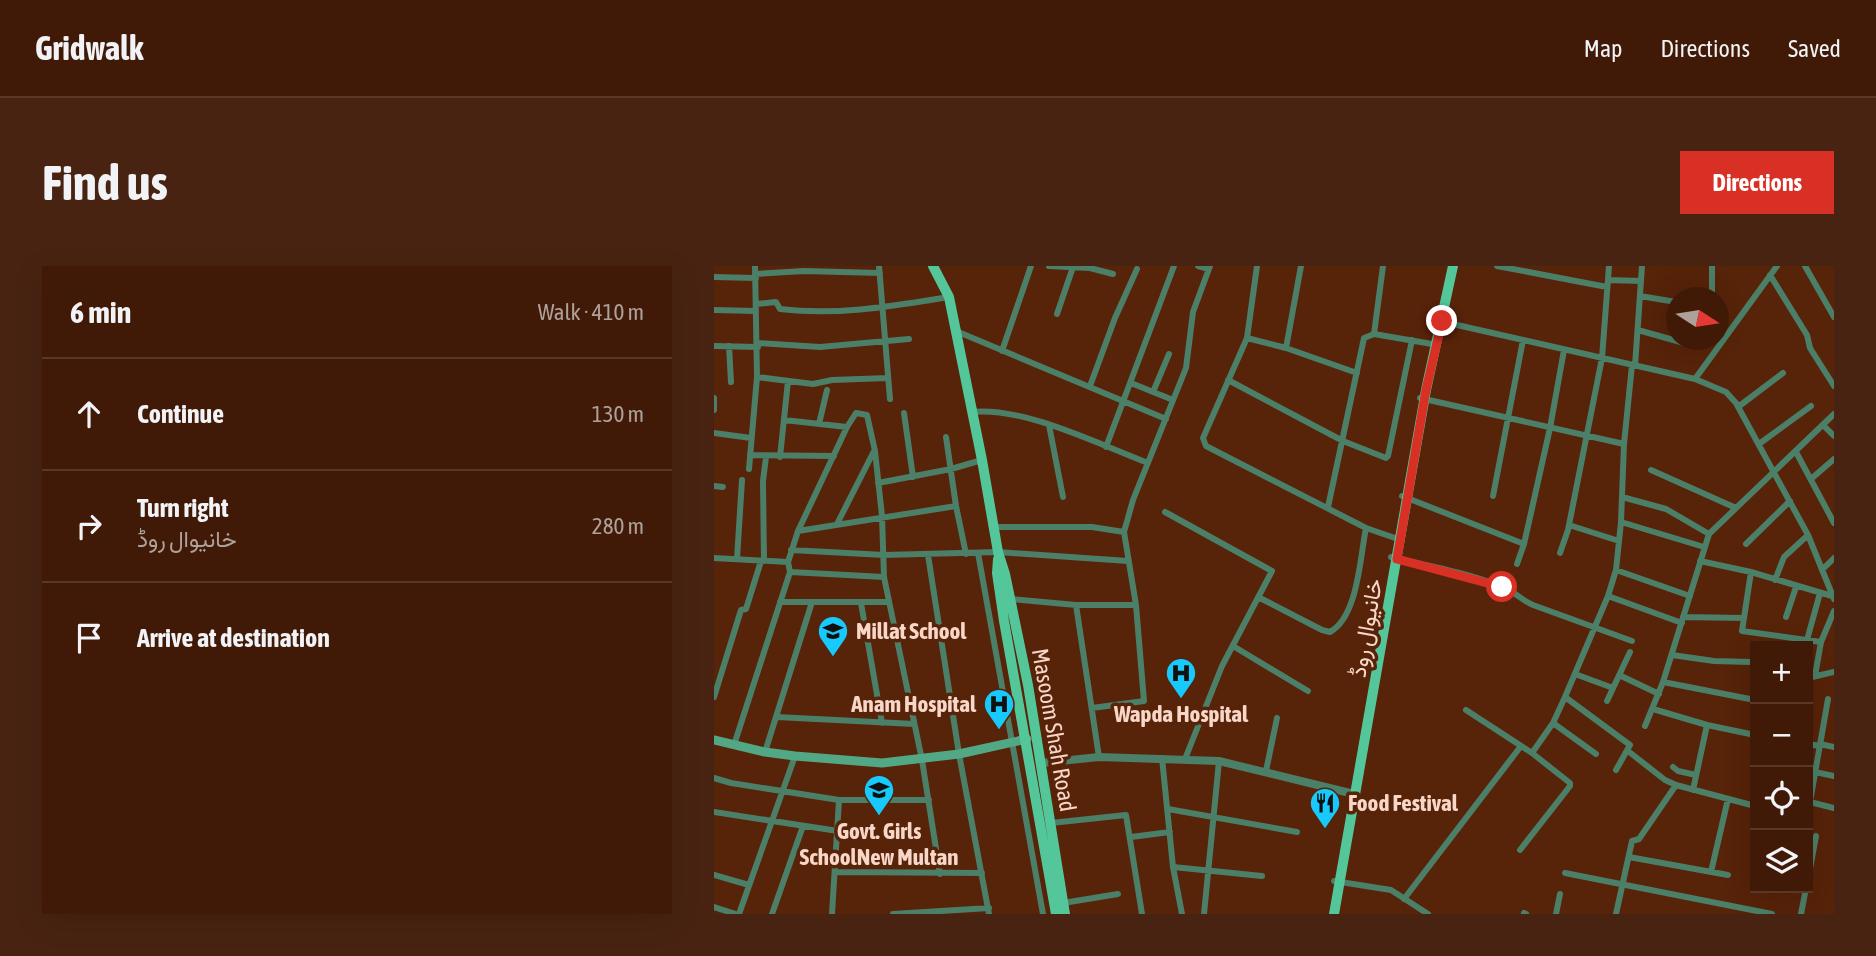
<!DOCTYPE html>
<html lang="en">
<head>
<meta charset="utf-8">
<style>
	body { margin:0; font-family:"Asap Condensed",Vazirmatn,sans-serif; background:#482311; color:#f1f3f6 }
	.controls { position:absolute; right:21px; bottom:21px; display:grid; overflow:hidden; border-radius:0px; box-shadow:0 7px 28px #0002 }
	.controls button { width:63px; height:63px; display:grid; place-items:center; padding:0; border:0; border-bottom:2px solid #5a3828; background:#411a07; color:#f1f3f6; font:35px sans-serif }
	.compass { position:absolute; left:952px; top:21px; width:63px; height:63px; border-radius:50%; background:#411a07; box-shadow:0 7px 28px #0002; rotate:102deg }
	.stop { position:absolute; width:21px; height:21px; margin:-16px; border:5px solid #d93025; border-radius:50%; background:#fff }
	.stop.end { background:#d93025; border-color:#fff; box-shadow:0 2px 7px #0008 }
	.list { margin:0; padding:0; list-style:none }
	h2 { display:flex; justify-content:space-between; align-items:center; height:91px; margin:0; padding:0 28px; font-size:30px }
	h2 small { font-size:23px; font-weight:400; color:#aea19b }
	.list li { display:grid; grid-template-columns:46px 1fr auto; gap:21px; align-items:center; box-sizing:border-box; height:112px; padding:0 28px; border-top:2px solid #5a3828 }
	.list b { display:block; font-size:26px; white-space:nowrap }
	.list p { margin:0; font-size:23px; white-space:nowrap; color:#aea19b }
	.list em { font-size:23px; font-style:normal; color:#aea19b }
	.icon { flex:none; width:38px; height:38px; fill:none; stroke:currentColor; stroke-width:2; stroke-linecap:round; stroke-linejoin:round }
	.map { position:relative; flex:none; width:1120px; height:648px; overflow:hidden; border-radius:0px }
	header { display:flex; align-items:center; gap:42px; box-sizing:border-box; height:98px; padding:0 35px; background:#411a07; border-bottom:2px solid #5a3828 }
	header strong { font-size:33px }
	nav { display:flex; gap:38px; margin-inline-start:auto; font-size:24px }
	.intro { display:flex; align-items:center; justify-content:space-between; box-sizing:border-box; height:168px; padding:0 42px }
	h1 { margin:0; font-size:49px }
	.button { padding:18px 32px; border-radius:0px; background:#d93025; color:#fff; font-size:24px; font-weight:700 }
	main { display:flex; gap:42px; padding:0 42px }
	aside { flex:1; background:#411a07; border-radius:0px; box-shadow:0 7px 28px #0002 }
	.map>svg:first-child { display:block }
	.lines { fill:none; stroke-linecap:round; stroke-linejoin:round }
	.minor { stroke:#4b7f68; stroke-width:6 }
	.tertiary { stroke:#4b7f68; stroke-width:8 }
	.secondary { stroke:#52a884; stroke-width:9 }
	.primary { stroke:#54c79a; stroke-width:10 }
	.route { stroke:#d93025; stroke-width:9 }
	.labels { text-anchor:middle; stroke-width:7; stroke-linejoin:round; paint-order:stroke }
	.street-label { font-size:23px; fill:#f8d6c8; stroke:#572309 }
	.poi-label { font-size:23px; font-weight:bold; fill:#f8d6c8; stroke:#572309; text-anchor:start }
</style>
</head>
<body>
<header>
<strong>Gridwalk</strong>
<nav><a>Map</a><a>Directions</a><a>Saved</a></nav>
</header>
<div class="intro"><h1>Find us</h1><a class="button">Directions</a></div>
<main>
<aside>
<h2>6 min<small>Walk · 410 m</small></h2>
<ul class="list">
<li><svg class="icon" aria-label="ahead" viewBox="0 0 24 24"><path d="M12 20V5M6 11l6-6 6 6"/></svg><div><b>Continue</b></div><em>130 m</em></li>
<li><svg class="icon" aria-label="right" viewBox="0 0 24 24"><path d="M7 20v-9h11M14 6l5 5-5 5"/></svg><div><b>Turn right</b><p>خانیوال روڈ</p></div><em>280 m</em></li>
<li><svg class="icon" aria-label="arrive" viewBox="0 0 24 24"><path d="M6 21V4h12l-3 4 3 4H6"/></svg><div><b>Arrive at destination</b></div></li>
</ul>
</aside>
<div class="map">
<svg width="1120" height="648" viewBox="0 0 1120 648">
	<rect width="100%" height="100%" fill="#572309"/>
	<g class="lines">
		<path class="minor" d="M165 0 176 133
			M335 0 376 2 399 8
			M484 0 495 3
			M543 0 533 72 489 172 492 180 652 262 681 272
			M783 0 893 21
			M1091 0 1120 51
			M41 8 90 5 166 7
			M1056 9 1093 69 1096 82 1120 120
			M0 11 42 12
			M894 14 927 15
			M926 30 962 36
			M998 32V0
			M42 38 62 36 66 43C123 50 179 40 235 31
			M0 44 42 45
			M343 48 359 1
			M721 54 981 113 1012 126 1022 137 1094 269 1120 333
			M924 64 977 79
			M242 65 452 153
			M660 68 669 0
			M533 72 572 82 643 107
			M44 77 106 81 195 73
			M0 80 44 81
			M15 80 17 116
			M572 82 587 0
			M288 85 317 0
			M921 100 928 0
			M43 111 99 118 118 114 174 112
			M981 113 1063 0
			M514 114 629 175 672 192 674 190 698 74
			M417 117 459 134
			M376 120 401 52 423 3
			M439 126 455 88
			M0 132V144
			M706 132 910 178
			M1024 141 1069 107
			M257 146C309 140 384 178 434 197
			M190 147 199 211
			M70 154 133 161
			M105 158 113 124
			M335 159 349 231
			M1109 159 1120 170
			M0 167 37 172
			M232 171 242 240 252 288
			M1045 178 1097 140
			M392 181 460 0
			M1082 186 1120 257
			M36 189 120 190
			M66 191 74 115
			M35 203 43 111 41 0
			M937 204 1022 242
			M1097 213 1120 193
			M164 217 237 203 268 194
			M0 220 9 221
			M688 230 810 278
			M779 230 809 74
			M908 231 952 243 995 268
			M614 241 650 72 660 68 718 78
			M451 246 558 305 508 400 471 493
			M907 256 990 281
			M123 258 160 185
			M855 259 905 275
			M280 261H378L410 266
			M84 265 242 240
			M1032 278 1076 235
			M77 284 170 289 284 286 414 295
			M264 287 329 648
			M846 287 854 264 888 92 895 0
			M214 289 245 488 275 648
			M677 291C715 300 755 307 791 322 802 327 809 335 819 339L918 375
			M0 292 74 296
			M23 293 28 214
			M50 295 49 215 52 191
			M986 295 1037 306 1118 330
			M803 298 810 278 836 162 850 84
			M902 304 976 330
			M1108 304 1120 292
			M76 306 170 311
			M1037 306 1028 365 1107 376 1101 410
			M1061 314 1070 291 1094 269
			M894 330 968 357
			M546 332 608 364 616 366C644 351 646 291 652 262
			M297 333 362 339H422
			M66 336H175
			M147 337 168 457
			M362 339 385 491
			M969 351 1030 352
			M1072 351 1082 321
			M1093 374 1106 327
			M1107 376 1120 345
			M519 380 594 425
			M958 389 1000 395 1037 396 1040 394 1041 382
			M861 408 899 422
			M905 409 945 428
			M1094 412 1120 406
			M949 416 1041 434
			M0 431 27 344 32 343 47 295
			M851 431 916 479 902 504
			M1114 433 1096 536 1120 542
			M893 435 916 386
			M378 442 430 435 422 339 410 266 419 234 472 102 479 46 496 0
			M939 443 993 459 1041 469
			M752 444 818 487 856 517V520L806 584
			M63 451 200 458
			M839 457 882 488
			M931 460 949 416 995 268 1120 148
			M1094 478 1106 480
			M1106 478 1120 481
			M20 479 76 306 74 296 84 265 133 161 142 147 153 149 161 185 168 250 170 311 208 494 226 608
			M914 485 951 514 962 519 1041 540
			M51 486 98 336
			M818 487 839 457 851 431 894 330 902 304 907 256 910 178 918 99
			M448 492 459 601 468 648
			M959 501 964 505 982 509
			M552 505 563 452
			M1101 506 1120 510
			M0 512 17 517 125 534H215
			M979 524 993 459
			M454 543 583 566
			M0 546 124 565
			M337 557 412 549 428 648
			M417 571 456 566
			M915 591 1014 609
			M459 601 548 610
			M122 606 268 607
			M997 606 1014 533
			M851 607 1058 648
			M0 609 35 619
			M1094 614 1102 570
			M620 615 677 624 714 648
			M690 633 807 480
			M349 637 404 628
			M0 641 22 648
			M810 647 812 648
			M25 648 81 490
			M58 648 89 560
			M118 648 125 534
			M179 648 275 642
			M490 648 505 495
			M842 648 846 628
			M902 648 918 575 925 573 962 519
			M1087 648 1092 622"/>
		<path class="tertiary" d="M327 497 385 491 505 495 636 527"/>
		<path class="secondary" d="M0 474 51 486 81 490 168 497 245 488 313 473"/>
		<path class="primary" d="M219 0 235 31 268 194 284 286 291 308 314 419 351 648
			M284 293 283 307 290 355 342 648
			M620 648 712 124 739 0"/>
	</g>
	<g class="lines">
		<path class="route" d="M728 55 712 124 683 293 788 321"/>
	</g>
	<defs>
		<g id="university-pin" transform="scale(1.575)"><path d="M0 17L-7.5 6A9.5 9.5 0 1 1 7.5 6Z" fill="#17cafb" stroke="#572309"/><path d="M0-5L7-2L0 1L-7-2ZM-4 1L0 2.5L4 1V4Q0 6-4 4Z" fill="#111"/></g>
		<g id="hospital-pin" transform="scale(1.575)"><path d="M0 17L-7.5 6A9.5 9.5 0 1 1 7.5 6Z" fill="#17cafb" stroke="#572309"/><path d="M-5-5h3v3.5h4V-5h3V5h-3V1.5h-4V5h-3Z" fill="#111"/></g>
		<g id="school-pin" transform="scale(1.575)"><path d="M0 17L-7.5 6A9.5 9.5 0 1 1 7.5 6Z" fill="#17cafb" stroke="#572309"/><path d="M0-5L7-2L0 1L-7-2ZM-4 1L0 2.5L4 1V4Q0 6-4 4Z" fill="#111"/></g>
		<g id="restaurant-pin" transform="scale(1.575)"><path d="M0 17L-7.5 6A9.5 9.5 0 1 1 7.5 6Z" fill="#17cafb" stroke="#572309"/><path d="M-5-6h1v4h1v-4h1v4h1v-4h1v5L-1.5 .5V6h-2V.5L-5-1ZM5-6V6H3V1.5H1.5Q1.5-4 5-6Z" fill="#111"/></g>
	</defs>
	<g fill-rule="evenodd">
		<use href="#university-pin" x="119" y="365"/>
		<use href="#hospital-pin" x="467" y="407"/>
		<use href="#hospital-pin" x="285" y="438"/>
		<use href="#school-pin" x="165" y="524"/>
		<use href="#restaurant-pin" x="611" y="537"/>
	</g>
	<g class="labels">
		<g class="street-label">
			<text transform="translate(652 362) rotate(-80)" y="8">خانیوال روڈ</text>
			<text transform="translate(340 464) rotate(80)" y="8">Masoom Shah Road</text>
		</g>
		<g class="poi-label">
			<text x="142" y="373">Millat School</text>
			<text x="262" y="446" text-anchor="end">Anam Hospital</text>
			<text x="467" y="456" text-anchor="middle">Wapda Hospital</text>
			<text x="634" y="545">Food Festival</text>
			<text x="165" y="573" text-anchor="middle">Govt. Girls<tspan x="165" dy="26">SchoolNew Multan</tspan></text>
		</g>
	</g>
</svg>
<div class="controls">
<button>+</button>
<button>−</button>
<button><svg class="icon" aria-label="locate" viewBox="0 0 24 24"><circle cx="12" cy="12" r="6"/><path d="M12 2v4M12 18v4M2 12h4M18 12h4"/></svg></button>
<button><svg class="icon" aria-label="layers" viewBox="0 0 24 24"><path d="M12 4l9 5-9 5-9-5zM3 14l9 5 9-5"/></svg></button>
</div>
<svg class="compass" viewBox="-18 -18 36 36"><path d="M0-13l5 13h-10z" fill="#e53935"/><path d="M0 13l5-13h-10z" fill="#aea19b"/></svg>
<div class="stop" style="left:788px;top:321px"></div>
<div class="stop end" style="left:728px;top:55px"></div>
</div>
</main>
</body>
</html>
